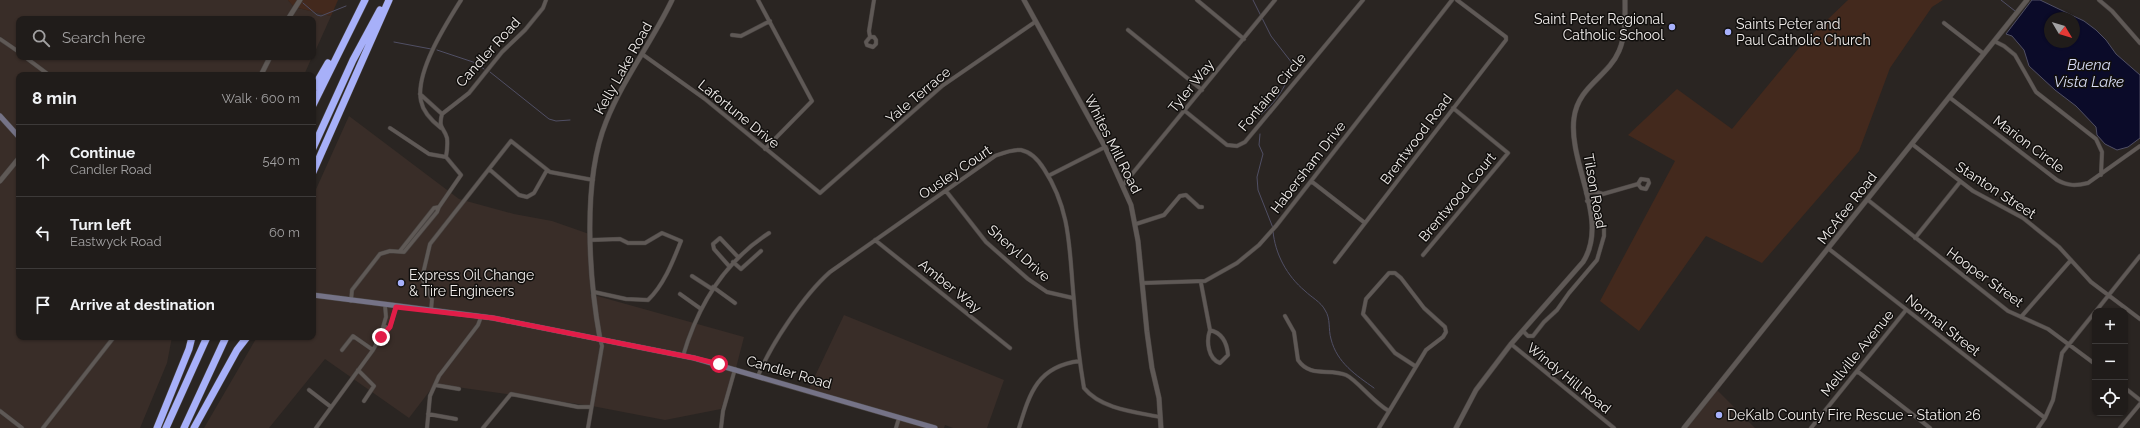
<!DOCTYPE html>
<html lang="en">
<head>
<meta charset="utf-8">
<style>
	body { margin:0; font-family:Raleway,sans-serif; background:#2d2927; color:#f1f3f6 }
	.controls { position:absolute; right:12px; bottom:12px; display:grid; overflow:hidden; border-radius:8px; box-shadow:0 1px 3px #0004 }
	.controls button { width:36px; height:36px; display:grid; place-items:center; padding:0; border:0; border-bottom:1px solid #3d3a39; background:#201c1a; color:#f1f3f6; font:20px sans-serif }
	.compass { position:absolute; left:2044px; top:12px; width:36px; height:36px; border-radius:50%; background:#201c1a; box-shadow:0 1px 3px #0004; rotate:128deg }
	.stop { position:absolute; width:12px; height:12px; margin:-9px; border:3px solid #e11d48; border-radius:50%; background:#fff }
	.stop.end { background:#e11d48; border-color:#fff; box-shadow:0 1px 4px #0008 }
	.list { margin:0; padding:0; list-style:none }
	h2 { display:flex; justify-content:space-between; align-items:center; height:52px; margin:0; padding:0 16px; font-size:17px }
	h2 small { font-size:13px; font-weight:400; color:#a2a1a2 }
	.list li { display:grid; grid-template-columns:26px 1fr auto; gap:12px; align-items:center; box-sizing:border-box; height:72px; padding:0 16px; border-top:1px solid #3d3a39 }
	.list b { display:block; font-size:15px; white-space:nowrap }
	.list p { margin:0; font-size:13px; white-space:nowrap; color:#a2a1a2 }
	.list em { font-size:13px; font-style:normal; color:#a2a1a2 }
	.icon { flex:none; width:22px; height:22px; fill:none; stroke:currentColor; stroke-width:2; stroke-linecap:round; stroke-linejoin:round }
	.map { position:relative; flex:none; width:2140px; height:428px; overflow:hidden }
	.search { position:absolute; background:#201c1a; box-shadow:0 1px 3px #0004; left:16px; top:16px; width:300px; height:44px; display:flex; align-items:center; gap:10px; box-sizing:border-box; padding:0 14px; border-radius:8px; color:#a2a1a2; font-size:15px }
	.panel { position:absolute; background:#201c1a; box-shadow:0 1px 3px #0004; left:16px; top:72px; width:300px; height:268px; border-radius:8px }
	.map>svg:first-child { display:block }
	.built { fill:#392d28 }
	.green { fill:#43291d }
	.water { fill:#0b0b29; stroke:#504f64; fill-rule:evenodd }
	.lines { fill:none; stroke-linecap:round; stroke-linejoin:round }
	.stream { stroke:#504f64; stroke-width:1 }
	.minor-casing { stroke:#494442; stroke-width:4.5 }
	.tertiary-casing { stroke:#494442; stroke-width:5.5 }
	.secondary-casing { stroke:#494442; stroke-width:6 }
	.motorway-casing { stroke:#494442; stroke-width:8 }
	.minor { stroke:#5f5956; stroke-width:3.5 }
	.tertiary { stroke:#5f5956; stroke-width:4.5 }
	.secondary { stroke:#757387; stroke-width:5 }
	.motorway { stroke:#a7b0f9; stroke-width:7 }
	.route { stroke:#e11d48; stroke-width:5 }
	.poi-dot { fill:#a7b1fc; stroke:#110f0d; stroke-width:1.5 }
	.labels { text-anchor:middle; stroke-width:3; stroke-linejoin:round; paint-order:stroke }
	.poi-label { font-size:14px; fill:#f2eeec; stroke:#110f0d; text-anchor:start }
	.street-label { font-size:14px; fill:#f2eeec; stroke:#110f0d }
	.water-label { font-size:15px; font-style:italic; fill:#d8ddf7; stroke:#110f0d }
</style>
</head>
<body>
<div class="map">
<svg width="2140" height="428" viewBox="0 0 2140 428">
	<rect width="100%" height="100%" fill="#2a2522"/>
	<path class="built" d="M0 0H288L294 7 331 16 313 56V19H19V57H312L304 75H19V337H172L167 363 140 428H0Z
		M349 116 459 199 514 214 552 221 592 235 590 294 744 337 736 368 721 409 665 420 592 406 435 384 409 418 325 359 269 428H204L257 337H313V196Z
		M844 315 1004 380 987 428H953L945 425 944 428H896L900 419 807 393Z
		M1715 388 1755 428H1683Z"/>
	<path class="green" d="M288 0H338L331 16 294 7Z
		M1848 0H1943L1932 7 1890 68 1859 151 1762 263 1706 236 1639 331 1600 301 1675 161 1628 135 1677 89 1732 129 1803 43Z"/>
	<path class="water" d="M2032 0H2040L2084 21 2096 30 2106 40 2116 54 2140 75V138L2128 147 2117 150 2105 144 2097 135 2096 127 2076 106 2055 90 2029 66 2024 50 2012 36 2006 34ZM2050 18H2074V42H2050Z"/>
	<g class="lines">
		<path class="stream" d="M1253 0 1271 36 1292 63C1289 84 1275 104 1259 116
			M2001 0 2015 11
			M303 3 317 15 321 16 346 6
			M394 42 431 49
			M437 50 476 63 484 69
			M490 72 549 119 556 121 570 120
			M1260 134 1259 145 1263 154 1257 177 1258 190 1273 228
			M1273 231C1275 254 1287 276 1305 291 1311 297 1321 302 1325 310 1331 319 1328 329 1331 339 1337 363 1356 375 1374 388"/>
		<g class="minor-casing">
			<path id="minor" d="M758 0 812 101 765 149
				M1197 0 1244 39
				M2099 0 2112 11 2140 43
				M1944 23 1984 54
				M1128 30 1202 90
				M732 35 741 36 770 21
				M870 37H874L876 40V44L873 47 867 45 866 42 870 37 869 31 874 0
				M0 39 19 52
				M1994 41 2004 46 2015 55 2036 92 2096 139 2102 152 2101 175
				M642 54 705 99 820 193 942 86 1035 22
				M25 57 49 75
				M1949 97 2057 180C2068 186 2076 186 2088 183L2140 146
				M1185 111 1227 145 1237 146 1245 142 1363 0
				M442 114 469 93 502 52 525 30 543 8 546 0
				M390 128 429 154 446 157
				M441 128C432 121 423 112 421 101 415 72 446 24 461 0
				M1912 144 1973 191 2023 218 2059 247 2091 282 2140 319
				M489 169 519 195 527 197 534 193 547 170
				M1048 176 1105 147
				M1311 181 1365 223
				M1123 185 1275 0
				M946 191 986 242 1028 279 1047 292 1073 298
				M1586 193 1596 192 1603 194
				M1868 200 2008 311 2048 329 2095 364
				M1587 201 1603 194 1638 184 1641 179 1648 180 1649 183 1646 189 1641 188 1638 184
				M1136 224 1164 215 1180 196 1186 195 1199 207H1202
				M1915 238 1960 182
				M591 240 620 239 628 243H645L662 233 681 241C673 261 664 285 648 300L626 299 594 292
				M875 240 1010 348
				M1829 249 2045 418
				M400 251 434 208 439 207
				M1423 255 1508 153 1453 108
				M733 262 741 269 761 251
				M1335 262 1506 40V37L1457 0
				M729 266 714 249 713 244 720 238 738 257
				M692 276 712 289
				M1143 283 1205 281 1237 263 1259 245 1276 226 1452 0
				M1201 283 1210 330
				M713 287 735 303
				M680 294 701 309
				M351 301 352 290 380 254 390 251 404 252 437 212 439 207 461 175 446 157C447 151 448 145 447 138 444 127 438 129 442 114L420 94
				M431 311 432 299 422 278 430 244 511 141 550 172 593 180
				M2096 311 2140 256
				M1285 316 1294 332 1298 360C1310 378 1329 368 1346 375 1357 380 1374 403 1389 411
				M2021 317 2071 260
				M1210 330C1222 333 1227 342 1228 355L1220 363C1208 359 1206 341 1210 330Z
				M1523 331 1528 336H1533L1544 322 1557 310 1569 293 1597 260 1604 236V226L1600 222 1592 223
				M381 334 386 317 385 305
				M382 336 390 327 396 307
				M1511 344 1614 428
				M342 350 353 336 373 350
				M683 356C698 305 724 262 769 233
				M358 370 374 386 364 401
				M1857 371 1930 428
				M758 376C771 344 804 295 830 272L995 156C1003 153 1012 149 1021 150 1031 152 1039 161 1044 169 1072 212 1069 252 1074 301 1076 330 1079 359 1084 388 1101 409 1135 412 1160 417
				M435 385 459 389
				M2125 388 2140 400
				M309 390 331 407
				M0 411 22 428
				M428 414 456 419
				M43 428 114 337
				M316 428 373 350 386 327
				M427 428 430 396 439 376 478 325 481 317
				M483 428 511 394 578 407H591
				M588 428 602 346 600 339
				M721 428 723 411 735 369
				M896 428 899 418
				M1019 428C1030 392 1038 366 1080 361
				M1379 428 1426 350 1443 337 1446 332 1445 327 1424 308 1401 278 1395 273H1389L1366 299 1363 314 1395 353 1415 366
				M1811 428 1906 310
				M2038 428 2045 418 2053 400 2062 353 2095 312
				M2120 428 2140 404"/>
		</g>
		<g class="tertiary-casing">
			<path id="tertiary" d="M1024 0 1105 147 1131 205 1138 241 1147 332 1152 368 1159 398 1161 428
				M288 19 300 0
				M261 75 270 57
				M0 181 19 158
				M600 339C589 278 582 181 606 122 623 79 652 42 672 0
				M1456 428 1476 390 1511 344 1583 262C1610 220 1568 164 1574 118 1578 86 1608 77 1619 51 1626 35 1625 17 1625 0
				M1684 428 2027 0"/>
		</g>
		<g class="secondary-casing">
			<path id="secondary" d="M0 116 19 137
				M313 295 493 318 694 358 935 428"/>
		</g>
		<g class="motorway-casing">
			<path id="motorway" d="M313 89 328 63
				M313 105 365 0
				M313 148 353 60 380 10
				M313 172 389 0
				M157 428 189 349 192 337
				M166 428 207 337
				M184 428 226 337
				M194 428 237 350 247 337"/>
		</g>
		<use href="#minor" class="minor"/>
		<use href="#tertiary" class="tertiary"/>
		<use href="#secondary" class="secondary"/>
		<use href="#motorway" class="motorway"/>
	</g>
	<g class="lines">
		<path class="route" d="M381 337 390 327 396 307 493 318 694 358 719 364"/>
	</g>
	<g class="poi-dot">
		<circle cx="1672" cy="27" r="4"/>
		<circle cx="1728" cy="32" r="4"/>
		<circle cx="401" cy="283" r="4"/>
		<circle cx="1719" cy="415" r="4"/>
	</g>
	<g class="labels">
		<g class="poi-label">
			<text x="1664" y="24" text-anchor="end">Saint Peter Regional<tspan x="1664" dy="16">Catholic School</tspan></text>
			<text x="1736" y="29">Saints Peter and<tspan x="1736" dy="16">Paul Catholic Church</tspan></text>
			<text x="409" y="280">Express Oil Change<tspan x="409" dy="16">&amp; Tire Engineers</tspan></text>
			<text x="1727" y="420">DeKalb County Fire Rescue - Station 26</text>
		</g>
		<g class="street-label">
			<text transform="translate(488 52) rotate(-48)" y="5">Candler Road</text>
			<text transform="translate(623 68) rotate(-61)" y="5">Kelly Lake Road</text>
			<text transform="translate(1191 86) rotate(-51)" y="5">Tyler Way</text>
			<text transform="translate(1272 92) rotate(-50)" y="5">Fontaine Circle</text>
			<text transform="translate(918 95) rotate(-40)" y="5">Yale Terrace</text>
			<text transform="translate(739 114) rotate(39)" y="5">Lafortune Drive</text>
			<text transform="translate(1416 139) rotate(-53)" y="5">Brentwood Road</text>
			<text transform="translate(1113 144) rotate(63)" y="5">Whites Mill Road</text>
			<text transform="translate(2029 144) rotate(37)" y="5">Marion Circle</text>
			<text transform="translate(1308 167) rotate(-52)" y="5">Habersham Drive</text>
			<text transform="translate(955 172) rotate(-34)" y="5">Ousley Court</text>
			<text transform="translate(1996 190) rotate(33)" y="5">Stanton Street</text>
			<text transform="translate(1595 191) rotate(80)" y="5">Tilson Road</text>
			<text transform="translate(1457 197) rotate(-50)" y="5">Brentwood Court</text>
			<text transform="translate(1847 208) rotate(-52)" y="5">McAfee Road</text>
			<text transform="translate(1019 253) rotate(41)" y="5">Sheryl Drive</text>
			<text transform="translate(1985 277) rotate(36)" y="5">Hooper Street</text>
			<text transform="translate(950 286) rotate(39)" y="5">Amber Way</text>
			<text transform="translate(1943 325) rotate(38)" y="5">Normal Street</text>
			<text transform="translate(1857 353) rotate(-51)" y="5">Mellville Avenue</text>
			<text transform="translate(789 372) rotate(16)" y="5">Candler Road</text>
			<text transform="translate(1569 378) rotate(39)" y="5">Windy Hill Road</text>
		</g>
		<g class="water-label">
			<text x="2089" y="70">Buena<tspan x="2089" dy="17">Vista Lake</tspan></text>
		</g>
	</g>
</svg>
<div class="controls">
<button>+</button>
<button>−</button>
<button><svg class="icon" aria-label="locate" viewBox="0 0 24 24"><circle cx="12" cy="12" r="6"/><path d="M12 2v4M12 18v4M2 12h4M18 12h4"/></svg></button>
</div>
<svg class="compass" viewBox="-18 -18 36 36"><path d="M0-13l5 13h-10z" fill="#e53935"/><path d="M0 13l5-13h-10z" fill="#a2a1a2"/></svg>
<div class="stop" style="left:719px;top:364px"></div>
<div class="stop end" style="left:381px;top:337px"></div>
<div class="search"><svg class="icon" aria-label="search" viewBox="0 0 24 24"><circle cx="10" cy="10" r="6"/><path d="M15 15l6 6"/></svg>Search here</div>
<section class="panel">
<h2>8 min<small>Walk · 600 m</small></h2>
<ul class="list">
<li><svg class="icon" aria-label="ahead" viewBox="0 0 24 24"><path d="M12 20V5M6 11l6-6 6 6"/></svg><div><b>Continue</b><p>Candler Road</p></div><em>540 m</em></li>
<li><svg class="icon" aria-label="left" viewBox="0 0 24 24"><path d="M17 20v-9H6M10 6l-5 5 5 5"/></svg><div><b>Turn left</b><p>Eastwyck Road</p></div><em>60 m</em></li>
<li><svg class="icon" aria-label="arrive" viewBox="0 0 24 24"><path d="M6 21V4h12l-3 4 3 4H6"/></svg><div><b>Arrive at destination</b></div></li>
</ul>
</section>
</div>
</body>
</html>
